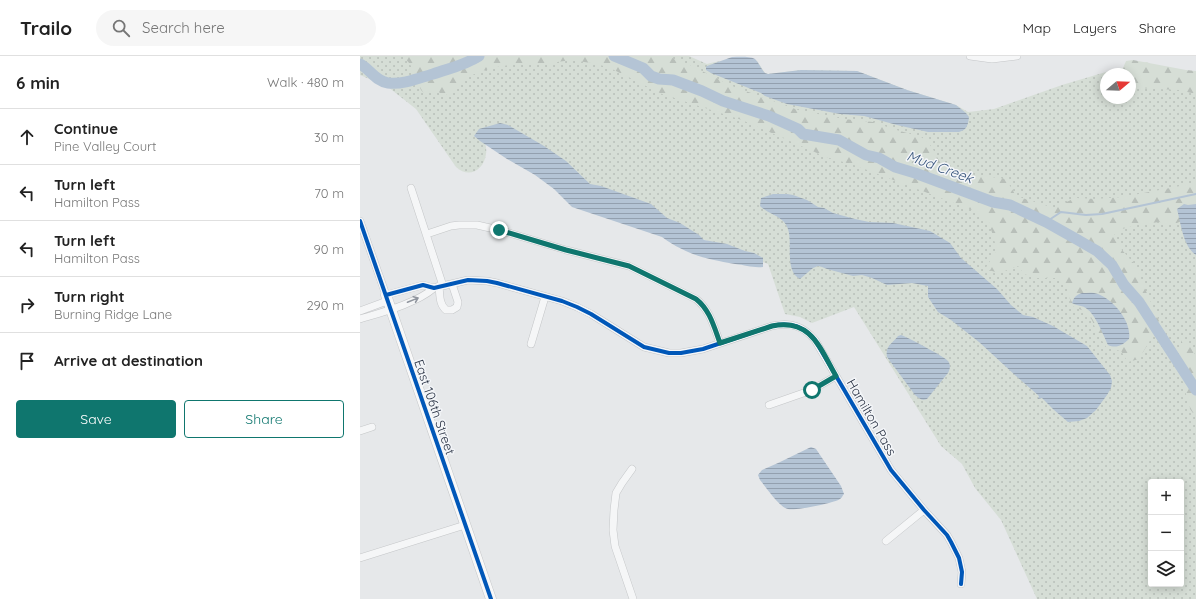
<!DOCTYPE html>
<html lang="en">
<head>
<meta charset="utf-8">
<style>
	body { margin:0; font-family:Quicksand,sans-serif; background:#f6f6f6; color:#222 }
	.controls { position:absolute; right:12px; bottom:12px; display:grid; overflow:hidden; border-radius:4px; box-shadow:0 2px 10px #0003 }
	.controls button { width:36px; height:36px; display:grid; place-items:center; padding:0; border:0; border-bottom:1px solid #e0e0e0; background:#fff; color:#222; font:20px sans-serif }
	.compass { position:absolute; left:740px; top:12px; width:36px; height:36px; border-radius:50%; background:#fff; box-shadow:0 2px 10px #0003; rotate:71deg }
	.stop { position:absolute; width:12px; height:12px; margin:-9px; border:3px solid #0f766e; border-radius:50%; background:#fff }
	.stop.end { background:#0f766e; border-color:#fff; box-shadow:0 1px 4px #0008 }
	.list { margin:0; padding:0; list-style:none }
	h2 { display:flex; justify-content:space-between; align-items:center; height:52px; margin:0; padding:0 16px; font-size:17px }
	h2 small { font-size:13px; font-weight:400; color:#767676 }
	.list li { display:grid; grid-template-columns:26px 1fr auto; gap:12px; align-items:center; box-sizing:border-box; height:56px; padding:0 16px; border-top:1px solid #e0e0e0 }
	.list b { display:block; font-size:15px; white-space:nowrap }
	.list p { margin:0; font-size:13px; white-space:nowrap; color:#767676 }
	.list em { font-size:13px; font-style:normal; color:#767676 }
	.actions { display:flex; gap:8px; padding:12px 16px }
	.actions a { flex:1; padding:9px 0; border:1px solid #0f766e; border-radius:4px; text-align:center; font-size:14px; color:#0f766e }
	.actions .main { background:#0f766e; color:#fff }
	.icon { flex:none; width:22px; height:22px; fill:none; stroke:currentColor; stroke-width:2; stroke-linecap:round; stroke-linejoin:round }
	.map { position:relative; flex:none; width:836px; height:543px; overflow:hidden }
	header { display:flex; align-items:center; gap:24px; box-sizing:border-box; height:56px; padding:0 20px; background:#fff; border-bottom:1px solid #e0e0e0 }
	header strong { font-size:19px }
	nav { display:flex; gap:22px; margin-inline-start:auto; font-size:14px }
	.search { width:280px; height:36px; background:#f6f6f6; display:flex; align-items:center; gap:10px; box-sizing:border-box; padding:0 14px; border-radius:22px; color:#767676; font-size:15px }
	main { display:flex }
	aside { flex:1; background:#fff }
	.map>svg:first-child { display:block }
	.grass { fill:url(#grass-dots); fill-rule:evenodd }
	.forest { fill:url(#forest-firs) }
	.water { fill:url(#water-rules) }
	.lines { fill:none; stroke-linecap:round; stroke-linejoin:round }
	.stream { stroke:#b4c4d5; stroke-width:2 }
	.river { stroke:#b4c4d5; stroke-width:11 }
	.street-casing { stroke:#c4c6c8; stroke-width:8 }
	.secondary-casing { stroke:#c4c6c8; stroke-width:11 }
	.street { stroke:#f5f6f7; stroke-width:7 }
	.secondary { stroke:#f8f8f8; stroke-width:10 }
	.cycleway-casing { stroke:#f4f6f9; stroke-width:6 }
	.cycleway { stroke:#0057b8; stroke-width:4 }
	.oneway { stroke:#90959e }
	.route { stroke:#0f766e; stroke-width:5 }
	.labels { text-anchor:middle; stroke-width:3; stroke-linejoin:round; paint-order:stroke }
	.street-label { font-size:13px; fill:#2b3445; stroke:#f4f6f9 }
	.water-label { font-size:14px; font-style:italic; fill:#34527a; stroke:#f4f6f9 }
</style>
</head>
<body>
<header>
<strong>Trailo</strong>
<div class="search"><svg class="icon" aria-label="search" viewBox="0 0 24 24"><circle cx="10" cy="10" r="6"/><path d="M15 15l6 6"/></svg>Search here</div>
<nav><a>Map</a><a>Layers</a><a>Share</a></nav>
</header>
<main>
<aside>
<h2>6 min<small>Walk · 480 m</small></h2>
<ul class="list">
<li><svg class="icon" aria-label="ahead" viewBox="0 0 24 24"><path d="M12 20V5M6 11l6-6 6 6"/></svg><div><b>Continue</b><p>Pine Valley Court</p></div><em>30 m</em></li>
<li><svg class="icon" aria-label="left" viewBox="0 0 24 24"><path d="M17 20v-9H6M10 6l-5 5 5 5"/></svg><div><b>Turn left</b><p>Hamilton Pass</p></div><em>70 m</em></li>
<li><svg class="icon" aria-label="left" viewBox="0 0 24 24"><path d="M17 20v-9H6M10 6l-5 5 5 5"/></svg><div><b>Turn left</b><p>Hamilton Pass</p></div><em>90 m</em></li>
<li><svg class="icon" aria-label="right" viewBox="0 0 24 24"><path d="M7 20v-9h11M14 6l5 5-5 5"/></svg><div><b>Turn right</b><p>Burning Ridge Lane</p></div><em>290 m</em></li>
<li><svg class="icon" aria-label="arrive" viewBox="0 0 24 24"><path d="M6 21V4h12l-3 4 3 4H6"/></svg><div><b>Arrive at destination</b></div></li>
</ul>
<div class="actions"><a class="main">Save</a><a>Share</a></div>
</aside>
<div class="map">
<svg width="836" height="543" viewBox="0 0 836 543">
	<defs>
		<pattern id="grass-dots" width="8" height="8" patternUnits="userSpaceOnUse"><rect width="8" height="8" fill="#d6ded6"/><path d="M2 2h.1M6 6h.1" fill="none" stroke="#b8bfb9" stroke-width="1.8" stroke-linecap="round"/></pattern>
		<pattern id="forest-firs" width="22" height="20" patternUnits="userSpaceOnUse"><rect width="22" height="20" fill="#d6ded6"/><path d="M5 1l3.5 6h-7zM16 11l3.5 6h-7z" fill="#b8bfb9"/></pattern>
		<pattern id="water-rules" width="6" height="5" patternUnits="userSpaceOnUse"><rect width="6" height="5" fill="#b4c4d5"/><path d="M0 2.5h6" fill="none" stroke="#93a0af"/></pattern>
	</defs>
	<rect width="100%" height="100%" fill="#e6e8ea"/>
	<path class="grass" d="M0 0H329L347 8C358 5 386 0 396 4 399 7 402 13 405 17L408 18 441 14 497 15 547 34 596 49 608 56 634 53 702 29 746 16 787 6 815 22 836 26V543H677L641 464 615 432 602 408 581 390 494 251 452 267 440 261 425 258 408 208 211 133 124 81C125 87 127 92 126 98 124 114 109 123 96 111L56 53 28 31 0 19ZM746 18H770V42H746ZM791 426H821V528H791Z"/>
	<path class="forest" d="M43 0H309L316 4 330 9 372 30 438 54 458 58 484 63 513 66 533 73 561 81 568 86 582 107 608 118 646 123 656 140 694 152 715 142 736 143 763 141 836 127V159L812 169 799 166 777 169 762 173 754 179 762 194 776 210 788 240 799 264 792 281 779 303 768 306 761 295 747 292 738 279 732 264 724 255 712 250 709 240 708 233 696 222H677L664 218 658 210 639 217 625 213 637 194 629 166 615 155 494 109 466 101 382 64 302 38 248 11 231 7 211 4 177 9H149L131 12 112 19 94 32 84 41 79 36 64 37 61 34 50 8Z
		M773 4 826 14 836 15V38L819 34 777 32 770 25V18H765L763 12 766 5Z
		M821 281 827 285 836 300V361L830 353 821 319Z"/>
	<path class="water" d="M372 1C379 1 389 0 395 3 399 7 401 13 405 17L408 18 441 14 497 15 547 34 596 49 606 57 609 61C608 69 607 74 599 76H568L537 69 504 60 480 58 427 48 405 40 401 37 351 17 346 14V11L347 10Z
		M140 67 148 69 184 90 206 105 230 128 241 130 291 148 307 162 320 167 339 179 344 184 367 188 385 195 394 197 403 202V211C392 212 386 209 375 208 346 203 327 199 302 181L212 151 194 133 175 119 147 103 120 85 114 80 119 73Z
		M413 138H427L433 139 447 144 458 151 464 152 473 157 495 163 509 166 533 167 570 175 590 187 601 202 637 233 651 249 663 259 673 261 693 270 727 290 750 319 752 325 751 332 747 339 736 354 727 362 719 365 708 366 694 354 682 342 678 343 679 340 656 320 619 286 591 264 578 256 568 241V230L552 227 527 229 512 222 502 219 493 220 467 213 462 211 458 210 453 212 440 223C424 215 433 187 428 173 424 160 409 159 400 150L401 142Z
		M824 148 828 149 836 148V199C823 190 821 168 817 153Z
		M722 237C727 237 733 236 738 238 754 244 772 266 769 283 763 289 756 293 748 289 744 280 735 258 727 253 723 249 717 250 712 247 714 241 716 239 722 237Z
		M541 279C547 281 585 301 588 305 591 309 590 313 588 317L567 343C562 345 560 343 555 339L527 301C525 290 532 288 538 280Z
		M451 391 456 393 481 430 484 438C482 440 482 442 480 443 475 447 434 455 428 453 419 451 406 431 400 424L398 419 402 414 418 407Z"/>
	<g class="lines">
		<path class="stream" d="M686 166 701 156 726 159 742 158 836 138"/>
		<path class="river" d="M254 0 283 12 291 20 299 23 313 24 342 35 363 45 409 60 429 69 438 73 443 78 479 84 506 99 519 102 535 111 555 117 633 146 650 149 686 166 718 184 737 195 752 209 764 229 779 246 836 334
			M0 8C10 13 15 25 28 27 43 29 59 22 73 18 90 12 103 10 119 0"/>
		<g class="street-casing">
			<path id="street" d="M610 0 632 3 657 0
				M51 132 83 230
				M0 165 26 239 63 229 74 232 108 224 127 225 137 227 202 245 217 251 231 258 284 291 309 297H321L343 293 412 270C431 266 443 270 455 284L531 414 564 454 587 479 591 486 599 502 602 516 601 528
				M67 178 91 170 99 169H117L139 174 206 194 269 210 336 243C350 254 354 271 360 287
				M79 230C80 239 79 248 86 254H92L97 251 98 246 92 228
				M0 255 27 245
				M0 263C23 256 57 247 74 232
				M171 288 185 241
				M409 349 452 334 476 320
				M0 375 12 371
				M272 413 262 427 256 437 254 454 253 474 255 490 273 543
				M526 485 564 454
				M0 502 105 469"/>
		</g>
		<g class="secondary-casing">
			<path id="secondary" d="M26 239 131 543"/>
		</g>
		<use href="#street" class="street"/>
		<use href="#secondary" class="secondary"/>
		<g class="cycleway-casing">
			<path id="cycleway" d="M0 165 131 543
				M26 239 63 229 74 232 108 224 127 225 137 227 202 245 217 251 231 258 284 291 309 297H321L343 293 412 270C431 266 443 270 455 284L531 414 564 454 587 479 591 486 599 502 602 516 601 528"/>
		</g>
		<use href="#cycleway" class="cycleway"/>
	</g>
	<defs><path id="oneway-shaft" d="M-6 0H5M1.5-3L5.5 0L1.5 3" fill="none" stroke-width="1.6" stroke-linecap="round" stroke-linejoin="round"/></defs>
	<use class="oneway" href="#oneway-shaft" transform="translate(53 244) rotate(-22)"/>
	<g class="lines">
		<path class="route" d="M139 174 206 194 269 210 336 243C350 254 354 271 360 287L412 270C451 262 460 292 476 320L452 334"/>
	</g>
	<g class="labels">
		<g class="street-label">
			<text transform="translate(75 351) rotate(71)" y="5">East 106th Street</text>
			<text transform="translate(512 361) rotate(60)" y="5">Hamilton Pass</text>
		</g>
		<g class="water-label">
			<text transform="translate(580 111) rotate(20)" y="5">Mud Creek</text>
		</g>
	</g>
</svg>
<div class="controls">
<button>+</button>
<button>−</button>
<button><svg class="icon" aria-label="layers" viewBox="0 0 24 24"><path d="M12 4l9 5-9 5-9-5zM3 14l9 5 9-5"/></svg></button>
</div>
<svg class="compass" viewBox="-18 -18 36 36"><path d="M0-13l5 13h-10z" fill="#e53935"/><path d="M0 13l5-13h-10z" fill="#767676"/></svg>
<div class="stop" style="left:452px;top:334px"></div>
<div class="stop end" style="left:139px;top:174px"></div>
</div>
</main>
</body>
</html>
